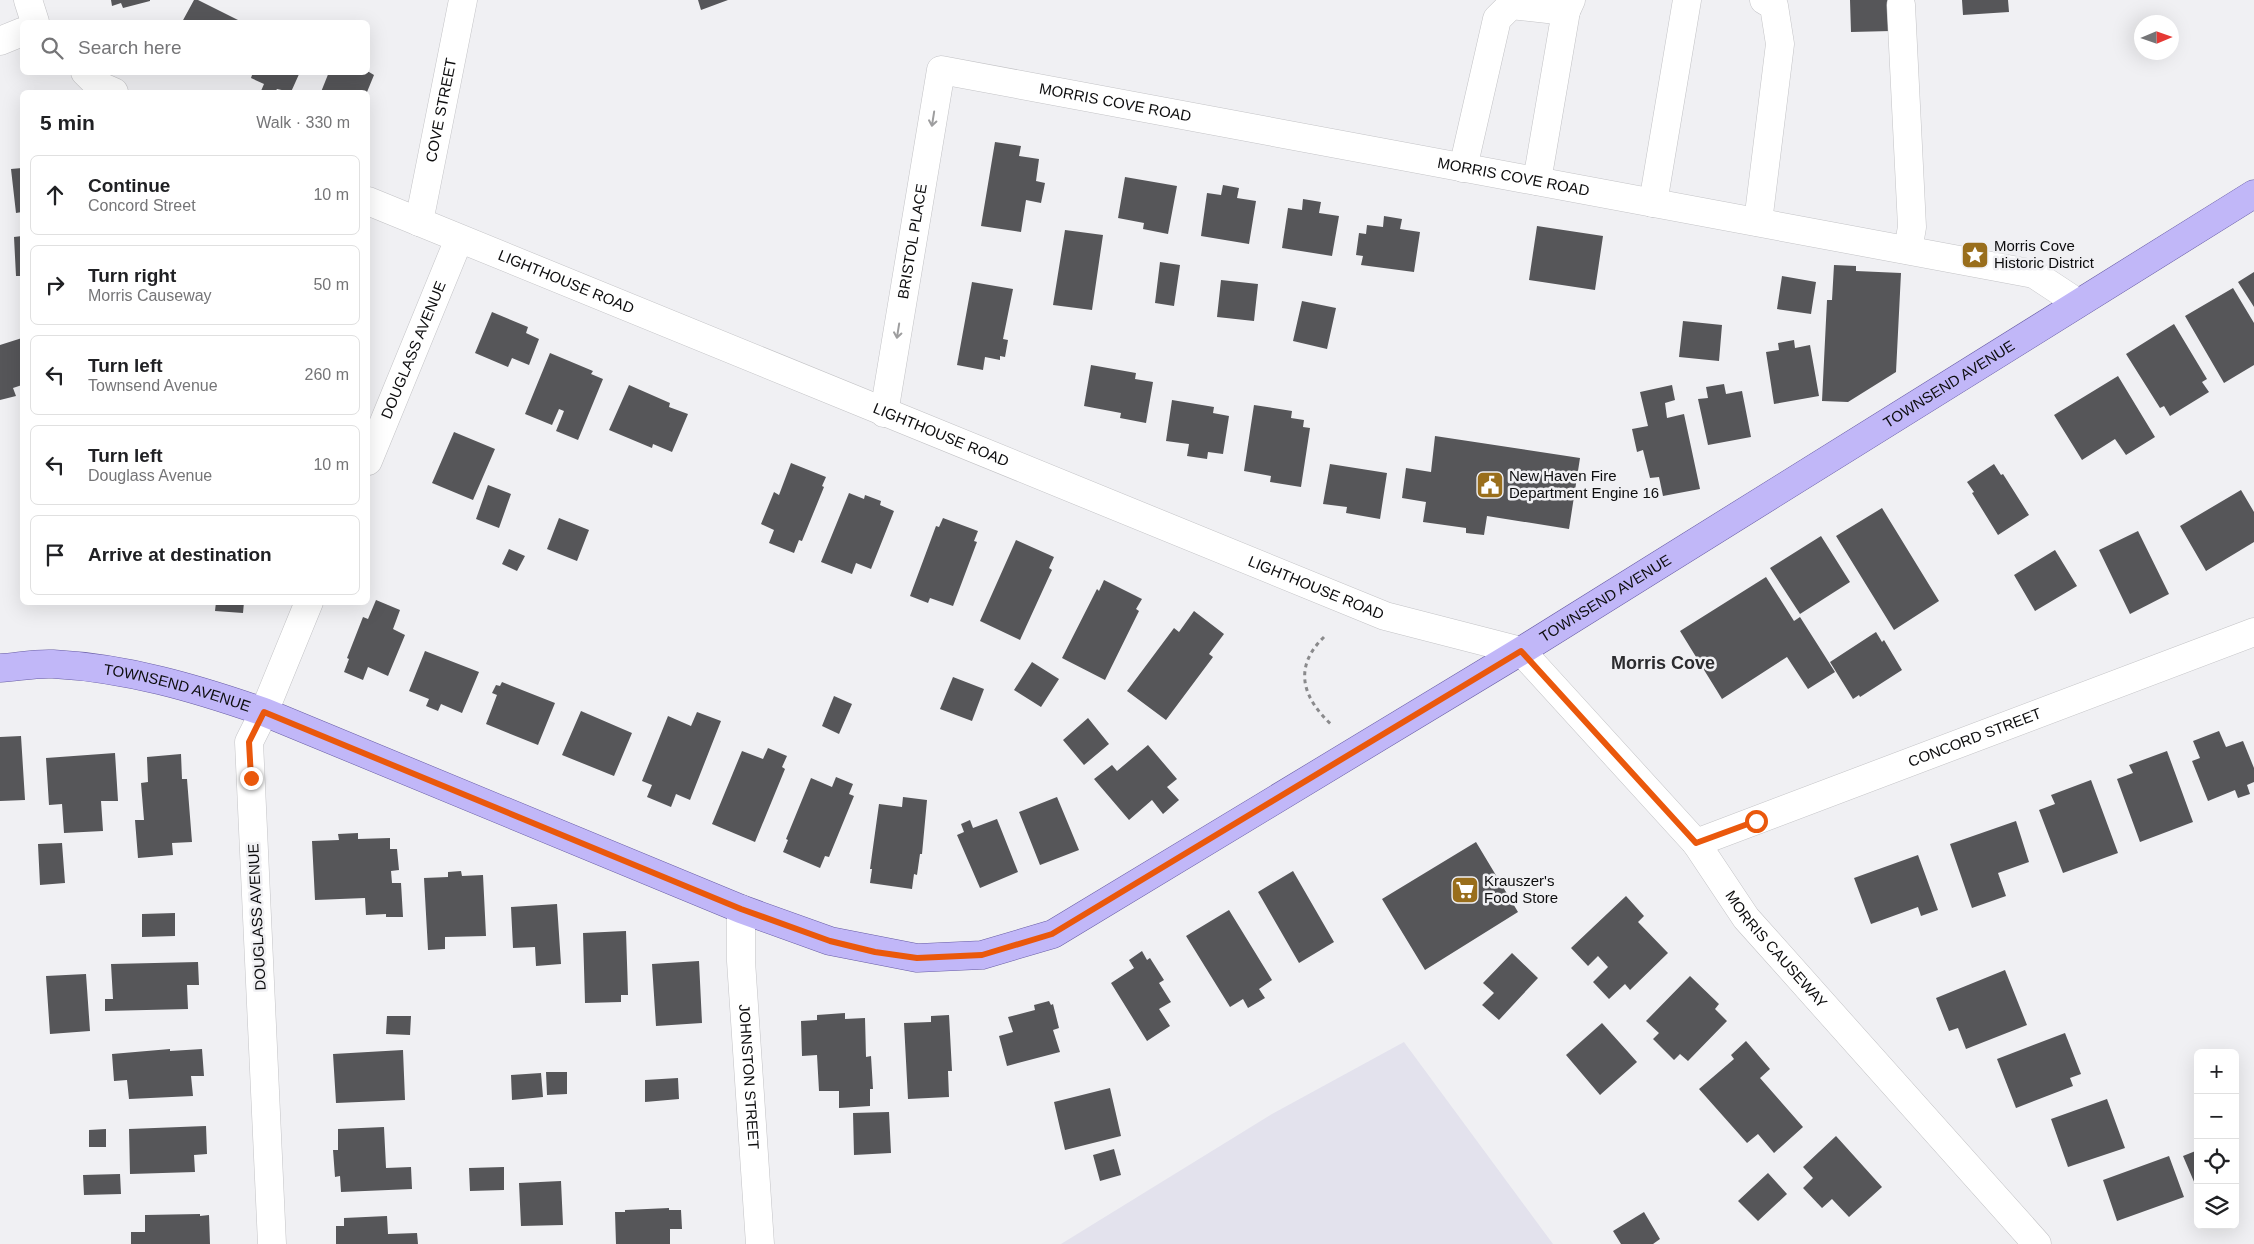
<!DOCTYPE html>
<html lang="en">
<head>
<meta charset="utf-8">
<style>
	body { margin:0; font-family:Arial,sans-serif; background:#f2f2f2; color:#202124 }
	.controls { position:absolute; right:15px; bottom:15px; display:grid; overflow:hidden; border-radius:8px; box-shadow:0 5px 20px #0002 }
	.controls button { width:45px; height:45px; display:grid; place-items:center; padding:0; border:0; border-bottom:1px solid #e0e0e0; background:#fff; color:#202124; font:25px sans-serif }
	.compass { position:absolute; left:2134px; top:15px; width:45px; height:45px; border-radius:50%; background:#fff; box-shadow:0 5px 20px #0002; rotate:88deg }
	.stop { position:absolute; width:15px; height:15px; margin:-11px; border:4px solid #ea580c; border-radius:50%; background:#fff }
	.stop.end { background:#ea580c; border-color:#fff; box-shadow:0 1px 5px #0008 }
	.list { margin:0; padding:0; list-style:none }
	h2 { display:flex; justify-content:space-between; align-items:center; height:65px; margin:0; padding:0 20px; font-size:21px }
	h2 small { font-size:16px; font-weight:400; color:#757577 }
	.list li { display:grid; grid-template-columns:32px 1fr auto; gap:15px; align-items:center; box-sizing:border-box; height:80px; margin:0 10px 10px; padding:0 10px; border:1px solid #e0e0e0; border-radius:8px }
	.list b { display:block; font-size:19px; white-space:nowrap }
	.list p { margin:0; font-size:16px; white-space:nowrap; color:#757577 }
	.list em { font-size:16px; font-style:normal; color:#757577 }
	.icon { flex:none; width:28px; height:28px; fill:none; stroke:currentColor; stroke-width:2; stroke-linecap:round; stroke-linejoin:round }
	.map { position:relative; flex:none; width:2254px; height:1244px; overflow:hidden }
	.search { position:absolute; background:#fff; box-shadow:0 5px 20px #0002; left:20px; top:20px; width:350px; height:55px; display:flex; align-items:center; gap:12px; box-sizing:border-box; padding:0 18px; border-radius:8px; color:#757577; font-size:19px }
	.panel { position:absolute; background:#fff; box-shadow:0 5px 20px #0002; left:20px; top:90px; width:350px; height:515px; border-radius:8px }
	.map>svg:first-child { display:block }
	.built { fill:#e3e2ed }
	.building { fill:#565659 }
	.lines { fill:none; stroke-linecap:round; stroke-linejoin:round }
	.minor-casing { stroke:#c3c3c6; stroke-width:29 }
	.major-casing { stroke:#675ca4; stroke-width:29 }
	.path { stroke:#8a8a8c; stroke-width:3; stroke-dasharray:4 4; stroke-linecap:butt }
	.minor { stroke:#fff; stroke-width:28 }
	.major { stroke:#c1b7f8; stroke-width:28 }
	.oneway { stroke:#9e9e9f }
	.route { stroke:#ea580c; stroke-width:6 }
	.labels { text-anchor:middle; stroke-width:5; stroke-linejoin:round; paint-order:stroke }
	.street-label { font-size:15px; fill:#0d0d0e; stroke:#f0f0f3 }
	.poi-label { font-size:15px; fill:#0d0d0e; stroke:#f0f0f3; text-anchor:start }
	.quarter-label { font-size:18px; font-weight:bold; fill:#2b2b2e; stroke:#f0f0f3 }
</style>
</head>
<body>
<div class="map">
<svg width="2254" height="1244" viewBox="0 0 2254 1244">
	<rect width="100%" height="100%" fill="#f0f0f3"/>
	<path class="built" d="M1404 1042 1553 1244H1061L1272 1114Z"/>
	<path class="building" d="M111 0H150V1L123 8 121 3 112 6Z
		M194 0H198L242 22H182Z
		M698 0H728L701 10Z
		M1850 0H1890L1891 31 1851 32Z
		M1962 0H2008L2009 12 1963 15Z
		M253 72H300L291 92 277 89 275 92 261 91 264 84 251 78Z
		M329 72H369L374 75 367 92H321Z
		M995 142 1021 146 1019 156 1039 159 1036 181 1045 183 1041 203 1026 200 1021 232 981 226Z
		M22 168V212L16 213 11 169Z
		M1125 177 1177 186 1168 234 1143 229 1144 223 1118 218Z
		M1223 185 1239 188 1237 198 1256 201 1249 244 1201 236 1207 193 1221 195Z
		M1303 199 1321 202 1319 213 1339 216 1332 256 1282 248 1288 208 1302 210Z
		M1384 216 1402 219 1400 229 1420 232 1414 272 1361 265 1363 256 1356 255 1359 233 1366 234 1367 225 1383 227Z
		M1537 226 1603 236 1595 290 1529 280Z
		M1065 230 1103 235 1092 310 1053 305Z
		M22 236V276H16L14 237Z
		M1160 262 1180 265 1174 306 1155 303Z
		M1834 265 1856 266V271L1901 273 1896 372 1848 402 1822 401 1827 300H1832Z
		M2254 272V307L2238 282Z
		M1782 276 1816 282 1811 314 1777 309Z
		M1221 280 1258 284 1254 321 1217 317Z
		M972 282 1013 289 1003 339 1008 340 1005 357 1000 356V360L985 357 983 370 957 365Z
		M2233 288 2254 323V365L2224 383 2185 316Z
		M1302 301 1336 308 1327 349 1293 341Z
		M492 312 528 327 526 333 539 339 529 365 512 358 508 367 475 353Z
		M1683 321 1722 325 1719 361 1679 357Z
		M2174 324 2207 379 2202 382 2209 392 2170 416 2164 406 2160 408 2126 354Z
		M22 338V385L13 388 16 396 0 400V345Z
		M1794 340 1795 348 1810 345 1819 396 1774 404 1766 352 1779 350 1778 343Z
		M550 353 593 371 591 374 603 379 578 440 556 431 564 411 559 409 552 425 525 414Z
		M1091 365 1136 373 1135 379 1153 382 1146 423 1120 418 1121 413 1084 406Z
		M2118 376 2155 437 2126 455 2115 439 2082 460 2054 415Z
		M1724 384 1726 394 1742 391 1751 437 1708 445 1698 399 1708 398 1706 387Z
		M629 385 670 403 669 407 688 414 672 452 653 444 652 448 609 430Z
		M1672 385 1675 400 1665 403 1667 418 1684 414 1700 489 1663 496 1659 477 1650 478 1643 450 1637 452 1632 429 1648 426 1640 392Z
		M1172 400 1214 407 1213 413 1229 416 1223 454 1208 452 1207 459 1187 456 1189 444 1166 441Z
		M1254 405 1292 411 1291 418 1304 420 1303 427 1310 428 1301 487 1270 482 1271 476 1244 471Z
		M454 432 495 449 473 500 432 483Z
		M1435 436 1580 458 1569 529 1487 516 1484 535 1466 533V528L1423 522 1426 502 1402 498 1406 468 1431 472Z
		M791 463 826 477 822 486 824 487 802 541 799 540 794 553 769 543 774 530 761 524 774 492 779 495Z
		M1330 464 1387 473 1380 519 1346 513 1347 507 1323 504Z
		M1994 464 2001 475 2003 474 2029 515 1998 535 1972 493 1974 492 1967 482Z
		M488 485 511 494 499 528 476 519Z
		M2241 490 2254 512V542L2206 571 2180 526Z
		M849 493 864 499 865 495 881 501 880 505 894 511 871 569 856 563 852 574 821 562Z
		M1882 508 1939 601 1894 630 1836 536Z
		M559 518 589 530 577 561 547 549Z
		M943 518 978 531 974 541 977 542 953 606 930 598 928 603 910 596 936 526 939 527Z
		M2138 531 2169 594 2130 614 2099 550Z
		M1821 536 1850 582 1800 614 1770 568Z
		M1016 540 1054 557 1049 568 1052 570 1020 640 980 621Z
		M509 549 525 556 517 571 502 564Z
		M2055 550 2077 586 2035 611 2014 575Z
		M1766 577 1794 621 1800 617 1835 672 1808 689 1787 657 1722 699 1680 631Z
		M1104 580 1142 599 1136 609 1139 611 1105 680 1062 658 1097 589 1099 591Z
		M376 600 400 610 393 629 405 635 388 676 368 667 363 680 344 672 349 659 347 658 363 617 368 619Z
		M216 602H244L243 613 215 611Z
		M1194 611 1224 634 1209 654 1213 657 1166 720 1127 691 1174 628 1179 632Z
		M1876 632 1882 642 1884 640 1902 670 1860 697 1859 695 1853 699 1830 662Z
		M425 651 479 672 462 713 441 704 438 711 426 706 429 699 409 691Z
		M1032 662 1059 679 1041 707 1014 690Z
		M953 677 984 689 972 721 940 709Z
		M502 682 555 703 538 745 486 724 497 695 492 693 496 685 500 686Z
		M834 696 852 704 839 734 822 726Z
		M581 711 632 733 614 776 562 755Z
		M697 712 721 721 690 800 676 794 671 807 647 797 652 785 642 781 668 716 691 726Z
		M1088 718 1109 744 1084 765 1063 740Z
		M2219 731 2226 747 2243 741 2254 768V782L2247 785 2250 794 2238 798 2235 790 2208 801 2192 761 2200 758 2193 741Z
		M21 736 25 800 0 801V737Z
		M1148 745 1177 779 1167 787 1179 800 1163 814 1152 800 1129 820 1094 779 1112 765 1117 771Z
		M768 748 787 756 782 767 785 769 755 842 712 824 742 751 763 759Z
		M2167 751 2193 822 2140 842 2117 779 2133 773 2129 765Z
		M115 753 118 801H101L103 831 64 833 62 804 49 805 46 758Z
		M181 754 182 779H187L192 842 172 843 173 855 138 858 135 820H144L141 783 148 782 147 757Z
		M836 777 853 784 849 794 854 796 829 857 825 856 820 868 783 852 788 840 786 839 811 778 832 787Z
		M2091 780 2118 853 2063 873 2039 810 2055 804 2051 795Z
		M903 797 927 800 922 854H920L917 875 914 874 912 889 870 883 872 869H870L879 804 902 807Z
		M1057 797 1079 850 1040 865 1019 812Z
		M997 819 1018 872 980 888 957 835 964 832 961 824 970 820 973 828Z
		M2016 821 2029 862 1998 873 2006 896 1972 908 1950 844Z
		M358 833V839L390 838V849H397L399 870 391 871 392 883H401L403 917H386V914L366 915 365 898 315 900 312 841 339 840 338 834Z
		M1476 842 1518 912 1425 970 1382 899Z
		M62 843 65 883 40 885 38 844Z
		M1918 855 1938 910 1921 916 1918 907 1871 924 1854 878Z
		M461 871 462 876 483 875 486 936 445 937V949L428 950 424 878 448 877V872Z
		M1293 871 1334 942 1299 963 1258 892Z
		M1626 896 1644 916 1638 922 1668 953 1630 990 1625 984 1609 999 1593 982 1608 967 1598 956 1588 966 1571 948Z
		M557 904 561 964 536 966 535 947 513 948 511 907Z
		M1229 910 1272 980 1259 989 1265 998 1248 1008 1243 999 1230 1007 1186 936Z
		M175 913V936L142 937V914Z
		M626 931 628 995H621V1002L585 1003 583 933Z
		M1142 951 1147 960 1150 958 1164 980 1159 983 1171 1002 1159 1009 1170 1026 1147 1041 1111 983 1134 968 1129 960Z
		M1512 953 1538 978 1499 1020 1482 1005 1494 993 1483 983Z
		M699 961 702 1023 656 1026 652 964Z
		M198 962 199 985H187L188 1009 105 1011V999H113L111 964Z
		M2005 970 2027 1025 1966 1049 1958 1028 1949 1031 1936 998Z
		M86 974 90 1031 50 1034 46 976Z
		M1690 976 1719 1004 1715 1009 1727 1021 1688 1061 1680 1054 1674 1060 1653 1039 1659 1033 1646 1021Z
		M1049 1001 1051 1005 1053 1004 1059 1028 1053 1030 1060 1052 1007 1066 999 1036 1013 1032 1008 1017 1035 1010 1034 1005Z
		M845 1013V1019L865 1018 866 1057 871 1056 873 1089H870V1106L839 1108V1091H819L817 1055 802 1056 801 1021 817 1020V1015Z
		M949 1015 952 1071H948L949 1097 908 1099 904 1023 931 1022V1016Z
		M387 1016H411L410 1035 386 1034Z
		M1602 1023 1637 1062 1600 1095 1566 1055Z
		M2065 1033 2081 1074 2070 1078 2073 1086 2016 1108 1997 1059Z
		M1746 1041 1770 1069 1760 1078 1803 1127 1774 1153 1758 1134 1747 1143 1699 1089 1734 1059 1731 1055Z
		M170 1049V1051L202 1049 204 1076H191L193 1096 129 1099 127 1080 114 1081 112 1054Z
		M403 1050 405 1100 336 1103 333 1054Z
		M546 1072H567V1094L547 1095Z
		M541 1073 543 1097 512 1100 511 1075Z
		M678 1078 679 1099 645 1102V1080Z
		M1110 1088 1121 1136 1065 1150 1054 1102Z
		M2107 1099 2125 1148 2068 1167 2051 1119Z
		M889 1112 891 1153 854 1155 853 1113Z
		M206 1126 207 1154 194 1155 195 1172 130 1174 129 1129Z
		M384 1127 386 1168 411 1167 412 1189 341 1192 340 1176 335 1177 333 1150H338V1129Z
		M106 1129V1147H89V1130Z
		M1836 1136 1882 1187 1849 1217 1832 1199 1822 1208 1803 1188 1813 1178 1803 1167Z
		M1114 1149 1121 1175 1100 1181 1093 1155Z
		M2198 1150V1191L2183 1156Z
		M2169 1156 2184 1197 2117 1221 2103 1180Z
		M504 1167V1190L470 1191 469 1168Z
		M1768 1173 1787 1194 1758 1221 1738 1201Z
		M120 1174 121 1194 84 1195 83 1175Z
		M561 1181 563 1225 521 1226 519 1183Z
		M669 1208V1210H681L682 1229H670V1244H616L615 1212H625V1210Z
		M1644 1212 1660 1239 1653 1244H1621L1613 1231Z
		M200 1214V1216L209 1215 210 1244H131V1232H145V1215Z
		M387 1216 388 1234 417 1233 418 1244H336V1226H344V1218Z"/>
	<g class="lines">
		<g class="minor-casing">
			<g id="minor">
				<path d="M28 0 35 22"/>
				<path d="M1901 5 1912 227 1908 250"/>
				<path d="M0 41 22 32"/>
				<path d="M85 72 98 85 114 92"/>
				<path d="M1463 168 1497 19 1511 5 1566 11 1571 0"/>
				<path d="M1537 181 1566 11"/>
				<path id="s1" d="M368 201 1385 616 1521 651 1696 843 1746 918 2037 1244"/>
				<path d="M1653 203 1687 0"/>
				<path id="s2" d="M419 222 463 0"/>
				<path d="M1758 222 1780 44 1774 6 1764 0"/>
				<path id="s3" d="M884 413 941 70 2034 274 2078 303"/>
				<path id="s4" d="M368 461 459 239"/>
				<path id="s5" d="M1696 843 2254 632"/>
				<path id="s6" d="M741 909V961L760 1244"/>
				<path d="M272 1244 249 742 264 712 309 602"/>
			</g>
		</g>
		<g class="major-casing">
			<g id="major">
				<path id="s7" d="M0 668C17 667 36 663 53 664 127 668 195 688 264 712L741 909 830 941 917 958 982 955 1053 934 1521 651 2254 194"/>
			</g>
		</g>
		<path class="path" d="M1324 637C1292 668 1303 699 1333 726"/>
		<use href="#minor" class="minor"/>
		<use href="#major" class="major"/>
	</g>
	<defs><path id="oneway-shaft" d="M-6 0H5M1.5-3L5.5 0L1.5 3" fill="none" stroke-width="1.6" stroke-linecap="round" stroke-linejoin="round" transform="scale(1.25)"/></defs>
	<g class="oneway">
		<use href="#oneway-shaft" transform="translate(933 119) rotate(99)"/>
		<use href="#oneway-shaft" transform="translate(898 331) rotate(99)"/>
	</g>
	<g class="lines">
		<path class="route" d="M251 778 249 742 264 712 741 909 830 941 875 952 917 958 982 955 1052 934 1521 651 1696 843 1756 821"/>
	</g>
	<defs>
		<g id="sight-square" transform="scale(1.4375)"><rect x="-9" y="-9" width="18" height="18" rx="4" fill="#996e1c" stroke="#f0f0f3"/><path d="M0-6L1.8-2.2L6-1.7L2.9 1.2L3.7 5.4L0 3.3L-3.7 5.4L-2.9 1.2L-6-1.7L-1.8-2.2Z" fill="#fff"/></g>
		<g id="civic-square" transform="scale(1.4375)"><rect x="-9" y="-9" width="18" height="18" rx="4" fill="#996e1c" stroke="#f0f0f3"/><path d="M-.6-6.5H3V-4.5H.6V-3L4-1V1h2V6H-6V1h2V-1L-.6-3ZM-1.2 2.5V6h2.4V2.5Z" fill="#fff"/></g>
		<g id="supermarket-square" transform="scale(1.4375)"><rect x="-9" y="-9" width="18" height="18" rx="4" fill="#996e1c" stroke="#f0f0f3"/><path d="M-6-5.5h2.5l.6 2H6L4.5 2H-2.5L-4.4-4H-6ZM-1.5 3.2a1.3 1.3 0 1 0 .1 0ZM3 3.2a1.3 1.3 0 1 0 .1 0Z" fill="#fff"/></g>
	</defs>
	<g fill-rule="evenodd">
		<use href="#sight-square" x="1975" y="255"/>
		<use href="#civic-square" x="1490" y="485"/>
		<use href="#supermarket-square" x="1465" y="890"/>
	</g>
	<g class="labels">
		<g class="street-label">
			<text dy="5" stroke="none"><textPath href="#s3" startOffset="525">MORRIS COVE ROAD</textPath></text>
			<text dy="5" stroke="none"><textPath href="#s2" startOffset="114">COVE STREET</textPath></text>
			<text dy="5" stroke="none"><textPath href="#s3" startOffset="930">MORRIS COVE ROAD</textPath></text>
			<text dy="5" stroke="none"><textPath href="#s3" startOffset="174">BRISTOL PLACE</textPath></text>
			<text dy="5" stroke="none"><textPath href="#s1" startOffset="214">LIGHTHOUSE ROAD</textPath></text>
			<text dy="5" stroke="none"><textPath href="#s4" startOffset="120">DOUGLASS AVENUE</textPath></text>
			<text dy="5" stroke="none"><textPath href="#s7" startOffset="2160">TOWNSEND AVENUE</textPath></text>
			<text dy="5" stroke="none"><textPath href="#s1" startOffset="619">LIGHTHOUSE ROAD</textPath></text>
			<text dy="5" stroke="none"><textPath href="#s1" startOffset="1024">LIGHTHOUSE ROAD</textPath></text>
			<text dy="5" stroke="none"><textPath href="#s7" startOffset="1755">TOWNSEND AVENUE</textPath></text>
			<text dy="5" stroke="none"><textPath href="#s7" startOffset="180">TOWNSEND AVENUE</textPath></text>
			<text dy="5" stroke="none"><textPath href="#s5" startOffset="298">CONCORD STREET</textPath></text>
			<text transform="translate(257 917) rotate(-93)" y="5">DOUGLASS AVENUE</text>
			<text dy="5" stroke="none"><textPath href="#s1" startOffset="1632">MORRIS CAUSEWAY</textPath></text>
			<text dy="5" stroke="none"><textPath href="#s6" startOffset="168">JOHNSTON STREET</textPath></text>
		</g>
		<g class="poi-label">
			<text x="1994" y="251">Morris Cove<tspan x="1994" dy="17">Historic District</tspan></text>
			<text x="1509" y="481">New Haven Fire<tspan x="1509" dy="17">Department Engine 16</tspan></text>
			<text x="1484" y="886">Krauszer's<tspan x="1484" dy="17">Food Store</tspan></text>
		</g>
		<g class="quarter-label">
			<text x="1663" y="669">Morris Cove</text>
		</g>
	</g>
</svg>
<div class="controls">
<button>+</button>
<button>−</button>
<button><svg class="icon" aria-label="locate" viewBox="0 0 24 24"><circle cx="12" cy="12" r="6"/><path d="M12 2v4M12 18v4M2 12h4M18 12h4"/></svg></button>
<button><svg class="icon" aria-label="layers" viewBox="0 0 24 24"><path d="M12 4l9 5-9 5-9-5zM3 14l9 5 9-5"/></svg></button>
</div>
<svg class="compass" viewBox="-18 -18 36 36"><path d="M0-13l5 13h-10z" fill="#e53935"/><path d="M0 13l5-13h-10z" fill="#757577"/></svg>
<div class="stop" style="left:1756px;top:821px"></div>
<div class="stop end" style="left:251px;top:778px"></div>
<div class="search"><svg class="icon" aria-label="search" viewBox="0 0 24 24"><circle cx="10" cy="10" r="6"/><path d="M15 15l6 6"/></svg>Search here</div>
<section class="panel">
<h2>5 min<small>Walk · 330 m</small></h2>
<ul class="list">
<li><svg class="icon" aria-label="ahead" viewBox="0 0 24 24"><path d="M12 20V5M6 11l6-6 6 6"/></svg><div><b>Continue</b><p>Concord Street</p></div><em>10 m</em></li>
<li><svg class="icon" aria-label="right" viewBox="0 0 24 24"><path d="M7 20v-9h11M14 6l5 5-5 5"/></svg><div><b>Turn right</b><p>Morris Causeway</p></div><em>50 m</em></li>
<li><svg class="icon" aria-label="left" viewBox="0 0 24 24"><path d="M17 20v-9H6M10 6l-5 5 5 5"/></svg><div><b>Turn left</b><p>Townsend Avenue</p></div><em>260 m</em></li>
<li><svg class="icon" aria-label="left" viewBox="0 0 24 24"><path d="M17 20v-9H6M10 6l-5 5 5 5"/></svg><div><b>Turn left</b><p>Douglass Avenue</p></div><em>10 m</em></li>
<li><svg class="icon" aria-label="arrive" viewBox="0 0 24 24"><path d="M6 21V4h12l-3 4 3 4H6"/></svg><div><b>Arrive at destination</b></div></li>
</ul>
</section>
</div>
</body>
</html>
